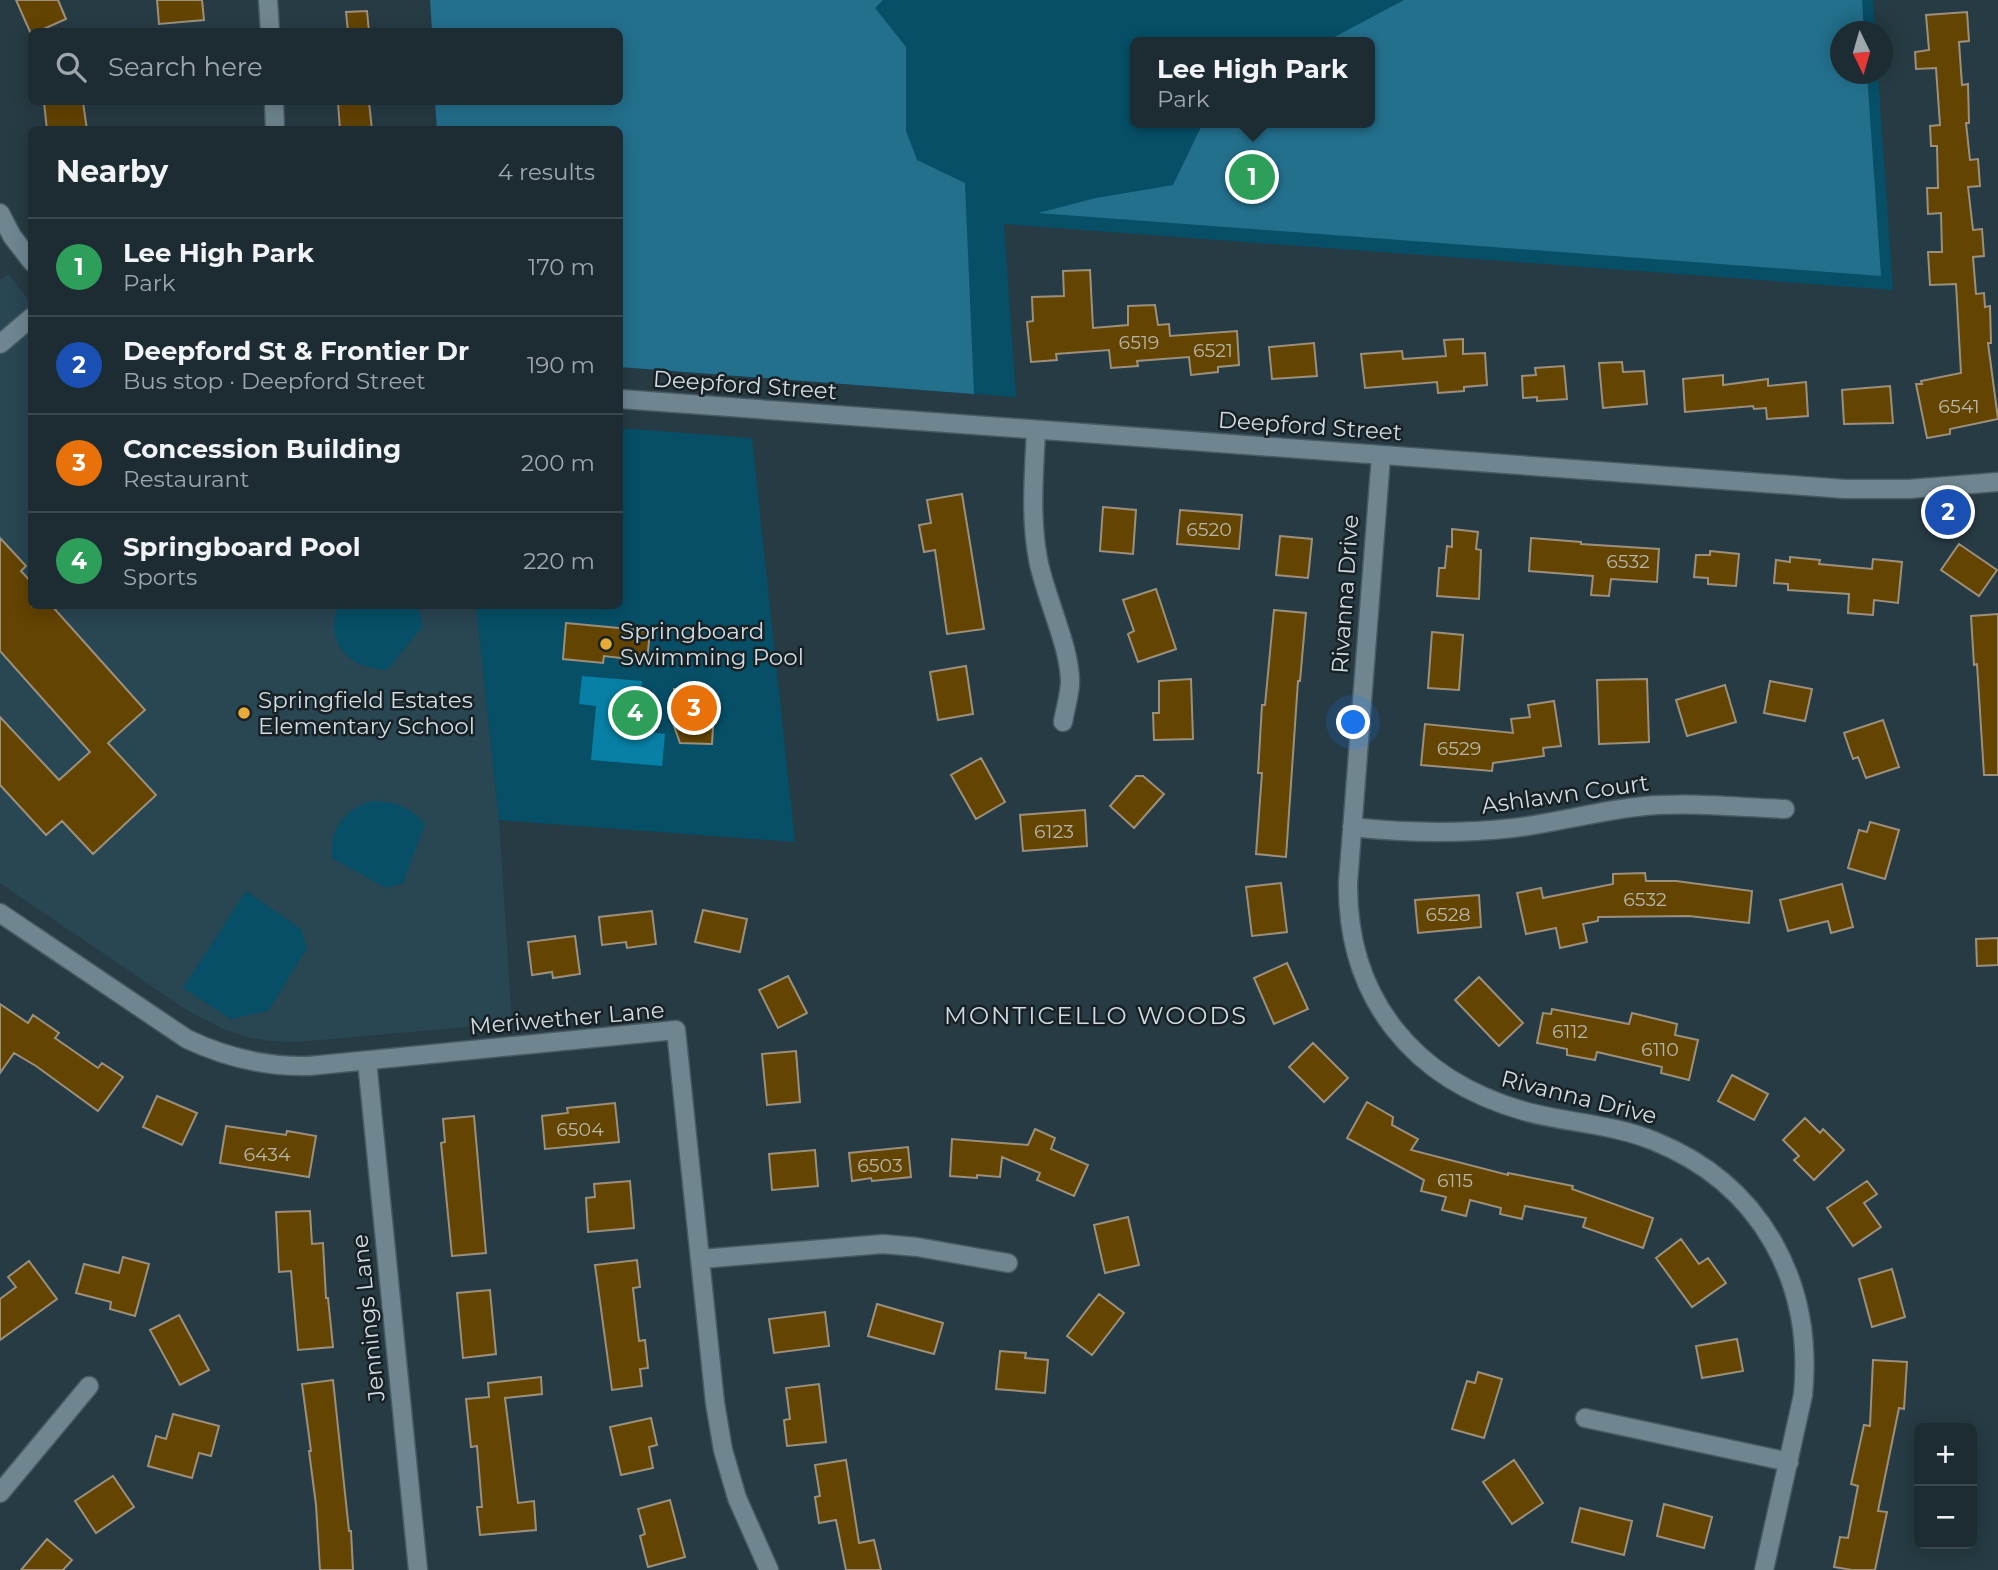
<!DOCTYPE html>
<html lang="en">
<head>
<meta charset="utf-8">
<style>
	body { margin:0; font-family:Montserrat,sans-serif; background:#2a383f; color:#f1f3f6 }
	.controls { position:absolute; right:21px; bottom:21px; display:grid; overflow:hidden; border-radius:10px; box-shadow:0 4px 18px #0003 }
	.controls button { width:63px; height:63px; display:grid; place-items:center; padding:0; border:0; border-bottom:2px solid #3b484e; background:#1d2c33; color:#f1f3f6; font:35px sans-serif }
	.compass { position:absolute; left:1830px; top:21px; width:63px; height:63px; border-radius:50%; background:#1d2c33; box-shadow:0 4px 18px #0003; rotate:175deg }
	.you { position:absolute; left:1354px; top:723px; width:24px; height:24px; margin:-18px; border:5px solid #fff; border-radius:50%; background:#1a73e8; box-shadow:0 0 0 10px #1a73e833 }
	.badge { display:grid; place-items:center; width:46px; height:46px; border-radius:50%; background:#8bbbb9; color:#fff; font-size:23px; font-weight:700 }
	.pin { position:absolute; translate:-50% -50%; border:4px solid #fff; box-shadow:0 2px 7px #0006 }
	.popup { position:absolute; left:1130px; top:37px; width:245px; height:91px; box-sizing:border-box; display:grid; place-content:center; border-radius:10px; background:#1d2c33; filter:drop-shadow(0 2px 5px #0005); font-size:23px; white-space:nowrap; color:#a0a7ac }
	.popup b { font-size:26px; color:#f1f3f6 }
	.popup::after { content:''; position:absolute; left:50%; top:100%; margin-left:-14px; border:14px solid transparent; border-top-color:#1d2c33 }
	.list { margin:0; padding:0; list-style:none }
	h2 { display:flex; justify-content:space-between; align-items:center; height:91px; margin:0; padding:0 28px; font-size:30px }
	h2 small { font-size:23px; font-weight:400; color:#a0a7ac }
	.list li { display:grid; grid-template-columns:46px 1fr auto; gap:21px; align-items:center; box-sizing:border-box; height:98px; padding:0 28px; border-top:2px solid #3b484e }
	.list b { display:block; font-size:26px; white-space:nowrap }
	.list p { margin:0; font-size:23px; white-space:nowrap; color:#a0a7ac }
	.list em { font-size:23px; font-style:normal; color:#a0a7ac }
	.icon { flex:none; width:38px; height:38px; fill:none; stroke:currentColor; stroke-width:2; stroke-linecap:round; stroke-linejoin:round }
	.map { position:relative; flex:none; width:1998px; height:1570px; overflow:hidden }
	.search { position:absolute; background:#1d2c33; box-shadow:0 4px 18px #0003; left:28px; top:28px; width:595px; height:77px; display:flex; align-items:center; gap:18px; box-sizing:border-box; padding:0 24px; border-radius:10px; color:#a0a7ac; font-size:26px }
	.panel { position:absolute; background:#1d2c33; box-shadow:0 4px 18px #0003; left:28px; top:126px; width:595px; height:483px; border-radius:10px }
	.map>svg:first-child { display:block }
	.built { fill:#294653 }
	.green { fill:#064f67; fill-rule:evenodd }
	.forest { fill:#23708d }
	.water { fill:#0880a5 }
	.building { fill:#634400; stroke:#9c907d; stroke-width:2 }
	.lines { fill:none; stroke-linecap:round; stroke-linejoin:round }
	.minor-casing { stroke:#485a62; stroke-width:21 }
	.minor { stroke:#6f8691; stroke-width:18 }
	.poi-dot { fill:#e8ab37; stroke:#182125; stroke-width:2.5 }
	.labels { text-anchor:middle; stroke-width:5; stroke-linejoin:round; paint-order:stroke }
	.number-label { font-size:19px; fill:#b5b6a9 }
	.street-label { font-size:23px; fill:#d0dce1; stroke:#182125 }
	.poi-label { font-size:23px; fill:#d0dce1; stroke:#182125; text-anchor:start }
	.neighbourhood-label { font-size:24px; letter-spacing:2px; fill:#d0dce1; stroke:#182125 }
</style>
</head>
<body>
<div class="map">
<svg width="1998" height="1570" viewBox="0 0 1998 1570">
	<rect width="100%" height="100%" fill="#273b44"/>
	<path class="built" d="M9 274 31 304 32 606H476L499 820 512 1023 298 1042 269 1041 247 1037 223 1029 185 1009 0 883V280Z"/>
	<path class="green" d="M432 0H1873L1875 31 1840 32V74H1878L1893 290 1004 224 1016 397 620 367V32ZM1135 42H1369V123H1135Z
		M620 428 752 438 795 842 499 820 476 606H620Z
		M338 606H418L423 626 387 670C349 668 324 644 338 606Z
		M372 801C394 801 410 807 425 824L403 883 386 888 332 858C330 828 344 810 372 801Z
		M246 891 301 929 307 948 268 1011 231 1019 183 988Z"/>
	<path class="forest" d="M430 0H883L875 8 906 47V131L917 160 965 183 974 394 620 367V130L437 129 435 102H620V32L432 31Z
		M1404 0H1862L1864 31 1840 32V74H1867L1881 276 1038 213 1096 198 1173 185 1203 123H1369V42H1325Z"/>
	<path class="water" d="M582 676 642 681 637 731 665 734 662 766 591 760 596 706 579 704Z"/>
	<path class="building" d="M16 0H58L66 19 37 32H32L31 34Z
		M157 0H202L204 20 159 24Z
		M367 11 369 32H348L346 12Z
		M1967 12 1969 41 1959 42 1962 85 1968 84 1969 123H1966L1970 160 1978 159 1980 186 1968 187 1973 230 1982 229 1984 256 1973 257 1976 294 1984 293 1985 307 1990 306 1991 343H1988L1998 419 1950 429V434L1927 438 1916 384H1922L1921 381 1961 373 1956 284 1930 285 1928 252H1942L1941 213 1928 214 1927 188H1938L1937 146H1931L1930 126 1940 125 1936 68 1916 69 1915 52 1929 50 1926 15Z
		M44 102H83L87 130H47Z
		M338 102H369L372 130H340Z
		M1090 270 1093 328 1128 325V306L1155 305 1158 325 1169 324 1170 336 1237 331 1239 365 1218 367V372L1191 375 1189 357 1137 361 1138 366 1111 368 1109 350 1056 354 1057 360 1031 362 1027 322 1033 321 1032 297 1064 296 1063 271Z
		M1463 339V354L1485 353 1487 385 1464 387V391L1438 393 1437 382 1365 388 1361 354 1402 351 1403 359 1446 356 1444 340Z
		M1314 343 1317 376 1272 379 1269 347Z
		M1622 362 1623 372 1644 371 1647 404 1603 408 1599 363Z
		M1564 366 1567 399 1537 401V397L1523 398 1522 376 1536 375 1535 368Z
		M1723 375V385L1768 379V386L1806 382 1808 416 1767 419 1766 408 1754 409 1753 406 1685 412 1683 379Z
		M1890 386 1893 423 1844 424 1842 390Z
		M962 494 984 629 947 634 935 550 924 552 919 525 931 523 927 500Z
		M1103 507 1136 510 1133 554 1100 551Z
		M1180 510 1242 515 1239 549 1177 544Z
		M1452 529 1478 532 1476 549 1481 550 1479 599 1437 596 1439 568H1445L1447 546 1452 547Z
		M1280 536 1312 539 1308 578 1276 575Z
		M0 538 26 566 21 571 32 583V606H52L145 710 108 743 156 795 93 854 62 821 46 835 0 785V717L59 780 90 752 0 651Z
		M1531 538 1581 542V544L1659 549 1657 582 1611 579 1609 596 1591 595 1593 576 1529 571Z
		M1959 544 1997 570 1979 596 1941 570Z
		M1710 551 1739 554 1736 586 1708 584V578L1694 577 1696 555H1710Z
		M1790 557 1820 560 1819 564 1872 569 1873 559 1902 562 1898 603 1874 600 1873 615 1848 613 1849 594 1788 590V584L1774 583 1776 560 1790 562Z
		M1156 589 1176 649 1138 662 1128 634 1134 631 1123 600Z
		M1274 610 1306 613 1300 681H1298L1286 857 1256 854 1262 773H1258L1262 705H1265Z
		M1998 614V775H1984L1977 664 1974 665 1971 616Z
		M566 623 650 631 647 661 604 656 603 663 563 659Z
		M1432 632 1463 635 1459 690 1428 688Z
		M966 666 973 714 938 720 930 672Z
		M1191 679 1193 739 1154 740 1153 713H1159V681Z
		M1647 679 1649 742 1599 744 1597 680Z
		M1770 681 1812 689 1805 721 1764 713Z
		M1725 685 1736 722 1687 736 1676 700Z
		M674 689 715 693 712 744 680 743 673 723Z
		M1554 701 1561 746 1543 748 1544 756 1493 763 1492 771 1421 765 1425 724 1513 733 1511 719 1530 717 1528 705Z
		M1883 720 1899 767 1866 778 1858 757 1853 759 1844 733Z
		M981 758 1005 802 976 819 951 775Z
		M1136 776H1143L1164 794 1134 828 1110 806Z
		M1085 810 1087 846 1023 851 1020 815Z
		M1870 822 1899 830 1885 879 1848 868 1859 830 1867 832Z
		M1645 873 1646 881H1676L1752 891 1749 923 1689 916 1598 917V921L1583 924 1587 942 1560 948 1556 928 1526 934 1517 893 1541 888 1543 898 1613 884V874Z
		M1281 883 1287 932 1252 936 1246 887Z
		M1842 884 1853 927 1831 933 1828 921 1788 931 1780 900Z
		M1479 895 1481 927 1418 933 1415 900Z
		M703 910 747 919 740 952 695 942Z
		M652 911 656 944 627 948 626 942 602 945 599 917Z
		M575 936 580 974 553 978 552 972 532 975 528 942Z
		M1998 938V965L1977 966 1976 939Z
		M1287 963 1308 1009 1274 1024 1254 978Z
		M788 976 807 1013 778 1028 759 990Z
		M1479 977 1523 1023 1499 1046 1455 1000Z
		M0 1004 28 1023 33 1015 59 1033 55 1038 98 1068 102 1063 123 1077 98 1111 36 1066 14 1053 0 1073Z
		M1552 1009 1629 1024 1632 1013 1677 1024 1675 1035 1698 1040 1689 1080 1661 1073 1662 1067 1597 1052 1595 1060 1567 1055V1049L1537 1043 1543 1013 1551 1014Z
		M1313 1043 1348 1078 1324 1102 1289 1067Z
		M796 1051 800 1102 767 1105 762 1054Z
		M1732 1075 1768 1094 1754 1120 1718 1101Z
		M157 1096 197 1113 182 1145 143 1127Z
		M1367 1102 1393 1117 1392 1125 1418 1139 1411 1150 1508 1175V1173L1573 1186 1572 1189 1653 1218 1643 1248 1583 1227 1586 1218 1525 1206 1522 1219 1500 1214 1501 1208 1470 1200 1466 1216 1442 1210 1446 1197 1421 1191 1424 1180 1347 1138Z
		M615 1103 619 1142 545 1149 542 1116 568 1113 567 1108Z
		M474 1116 486 1253 452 1256 441 1143 445 1142 443 1119Z
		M1805 1118 1820 1133 1823 1129 1844 1150 1814 1180 1794 1160 1799 1156 1783 1140Z
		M226 1126 286 1135 287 1131 316 1136 309 1177 220 1163Z
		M1035 1129 1055 1138 1051 1149 1088 1165 1074 1196 1037 1180 1040 1173 1002 1157 1000 1177 977 1175V1178L950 1176 952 1139 1028 1145Z
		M908 1147 911 1177 872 1181 871 1178 852 1181 849 1153Z
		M815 1150 818 1186 772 1190 769 1154Z
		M630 1181 634 1228 588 1232 586 1198 595 1197 594 1184Z
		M1867 1181 1877 1194 1864 1203 1881 1227 1853 1246 1827 1208Z
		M310 1211 312 1244 323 1243 326 1298H328L333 1347 298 1350 291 1271 279 1272 276 1212Z
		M1128 1217 1139 1265 1105 1273 1094 1225Z
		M1681 1239 1699 1264 1708 1258 1726 1283 1692 1307 1656 1258Z
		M123 1257 149 1264 135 1316 110 1309 111 1302 76 1293 84 1264 119 1273Z
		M637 1260 640 1287 633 1288 639 1341 645 1340 648 1368 640 1369 642 1386 612 1390 595 1265Z
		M29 1261 57 1299 0 1340V1299L16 1287 8 1277Z
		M1892 1269 1905 1317 1872 1327 1859 1279Z
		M490 1290 496 1354 463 1358 457 1293Z
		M1099 1294 1124 1313 1092 1355 1067 1336Z
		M877 1304 943 1323 934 1354 868 1336Z
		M825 1312 829 1346 774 1353 769 1319Z
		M179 1315 209 1370 180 1385 150 1330Z
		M1737 1339 1743 1371 1702 1378 1696 1346Z
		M1000 1351 1026 1353 1025 1358 1048 1360 1045 1393 996 1389Z
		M1873 1360 1907 1362 1904 1409 1899 1408 1878 1511 1887 1512 1875 1570H1852L1834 1567 1840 1537 1848 1538 1858 1486 1851 1484 1864 1425 1870 1426Z
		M1478 1372 1502 1379 1484 1438 1452 1429 1467 1381 1475 1383Z
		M541 1377 542 1394 505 1398 518 1503 534 1501 536 1530 480 1535 477 1507H482L477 1446 471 1447 466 1399 489 1397 488 1383Z
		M333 1380 349 1531H351L353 1570H320L316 1505 309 1451H311L302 1384Z
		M819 1384 826 1442 787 1446 784 1420 790 1419 786 1388Z
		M173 1414 219 1426 211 1456 199 1453 192 1478 148 1466 156 1436 166 1439Z
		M651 1418 657 1445 649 1447 653 1468 621 1475 610 1427Z
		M846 1460 859 1543 874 1540 881 1570H846L836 1520 819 1523 815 1497 820 1496 815 1465Z
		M1514 1460 1543 1503 1512 1524 1483 1482Z
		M113 1476 134 1507 96 1533 75 1501Z
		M670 1500 685 1557 648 1567 640 1536 645 1534 638 1509Z
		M1664 1504 1712 1517 1704 1548 1657 1536Z
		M1580 1508 1632 1521 1624 1555 1572 1542Z
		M47 1539 72 1560 63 1570H21Z"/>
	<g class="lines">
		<g class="minor-casing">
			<path id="minor" d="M268 0 270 32
				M274 102 275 130
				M0 213 12 236 32 262
				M0 344 32 317
				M620 399 1845 489H1909L1998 482
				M1036 430C1034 473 1030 517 1038 559 1045 597 1071 648 1070 684 1069 697 1065 710 1063 722
				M1381 456 1348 883C1347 999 1414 1080 1524 1111 1567 1123 1613 1124 1654 1141 1761 1184 1814 1282 1803 1395L1764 1570
				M1352 827C1406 833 1459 834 1513 828 1557 823 1600 810 1645 806 1691 802 1738 807 1785 809
				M0 913 187 1039C227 1058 265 1067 309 1066L676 1030 715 1403 723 1450 737 1498 769 1570
				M367 1061 418 1570
				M701 1259 883 1244 917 1247 1008 1263
				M1585 1418 1789 1462
				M0 1493 89 1386"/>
		</g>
		<use href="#minor" class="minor"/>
	</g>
	<g class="poi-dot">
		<circle cx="606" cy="644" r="7"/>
		<circle cx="244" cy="713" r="7"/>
	</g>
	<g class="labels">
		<g class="number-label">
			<text x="1139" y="349">6519</text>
			<text x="1213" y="357">6521</text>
			<text x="1959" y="413">6541</text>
			<text x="1209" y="536">6520</text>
			<text x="1628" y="568">6532</text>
			<text x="1459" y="755">6529</text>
			<text x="1054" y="838">6123</text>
			<text x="1645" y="906">6532</text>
			<text x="1448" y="921">6528</text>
			<text x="1570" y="1038">6112</text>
			<text x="1660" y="1056">6110</text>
			<text x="580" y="1136">6504</text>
			<text x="267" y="1161">6434</text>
			<text x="880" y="1172">6503</text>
			<text x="1455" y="1187">6115</text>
		</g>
		<g class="street-label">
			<text transform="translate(745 385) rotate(4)" y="8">Deepford Street</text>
			<text transform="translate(1310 426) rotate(4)" y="8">Deepford Street</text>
			<text transform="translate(1345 594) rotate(-86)" y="8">Rivanna Drive</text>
			<text transform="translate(1565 794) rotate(-8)" y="8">Ashlawn Court</text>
			<text transform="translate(567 1018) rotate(-5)" y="8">Meriwether Lane</text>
			<text transform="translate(1579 1097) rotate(14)" y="8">Rivanna Drive</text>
			<text transform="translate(368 1318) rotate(-96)" y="8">Jennings Lane</text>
		</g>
		<g class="poi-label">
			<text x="620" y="639">Springboard<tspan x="620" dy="26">Swimming Pool</tspan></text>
			<text x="258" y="708">Springfield Estates<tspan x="258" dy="26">Elementary School</tspan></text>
		</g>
		<g class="neighbourhood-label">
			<text x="1096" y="1024">MONTICELLO WOODS</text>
		</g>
	</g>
</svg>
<div class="controls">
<button>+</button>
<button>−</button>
</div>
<svg class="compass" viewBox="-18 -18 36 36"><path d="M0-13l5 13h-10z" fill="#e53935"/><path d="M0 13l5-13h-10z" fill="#a0a7ac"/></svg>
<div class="you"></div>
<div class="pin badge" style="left:1252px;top:177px;background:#2e9e5b">1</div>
<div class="popup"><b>Lee High Park</b>Park</div>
<div class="pin badge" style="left:1948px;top:512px;background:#1a4fb4">2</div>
<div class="pin badge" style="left:694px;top:708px;background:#e8710a">3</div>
<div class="pin badge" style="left:635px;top:713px;background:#2e9e5b">4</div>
<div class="search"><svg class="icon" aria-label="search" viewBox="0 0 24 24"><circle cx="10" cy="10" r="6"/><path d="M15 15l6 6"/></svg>Search here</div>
<section class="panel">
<h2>Nearby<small>4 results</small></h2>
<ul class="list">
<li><span class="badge" style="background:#2e9e5b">1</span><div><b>Lee High Park</b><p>Park</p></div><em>170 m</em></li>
<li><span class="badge" style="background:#1a4fb4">2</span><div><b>Deepford St &amp; Frontier Dr</b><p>Bus stop · Deepford Street</p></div><em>190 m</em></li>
<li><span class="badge" style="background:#e8710a">3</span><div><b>Concession Building</b><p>Restaurant</p></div><em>200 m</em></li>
<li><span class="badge" style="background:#2e9e5b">4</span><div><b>Springboard Pool</b><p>Sports</p></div><em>220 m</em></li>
</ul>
</section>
</div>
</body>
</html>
